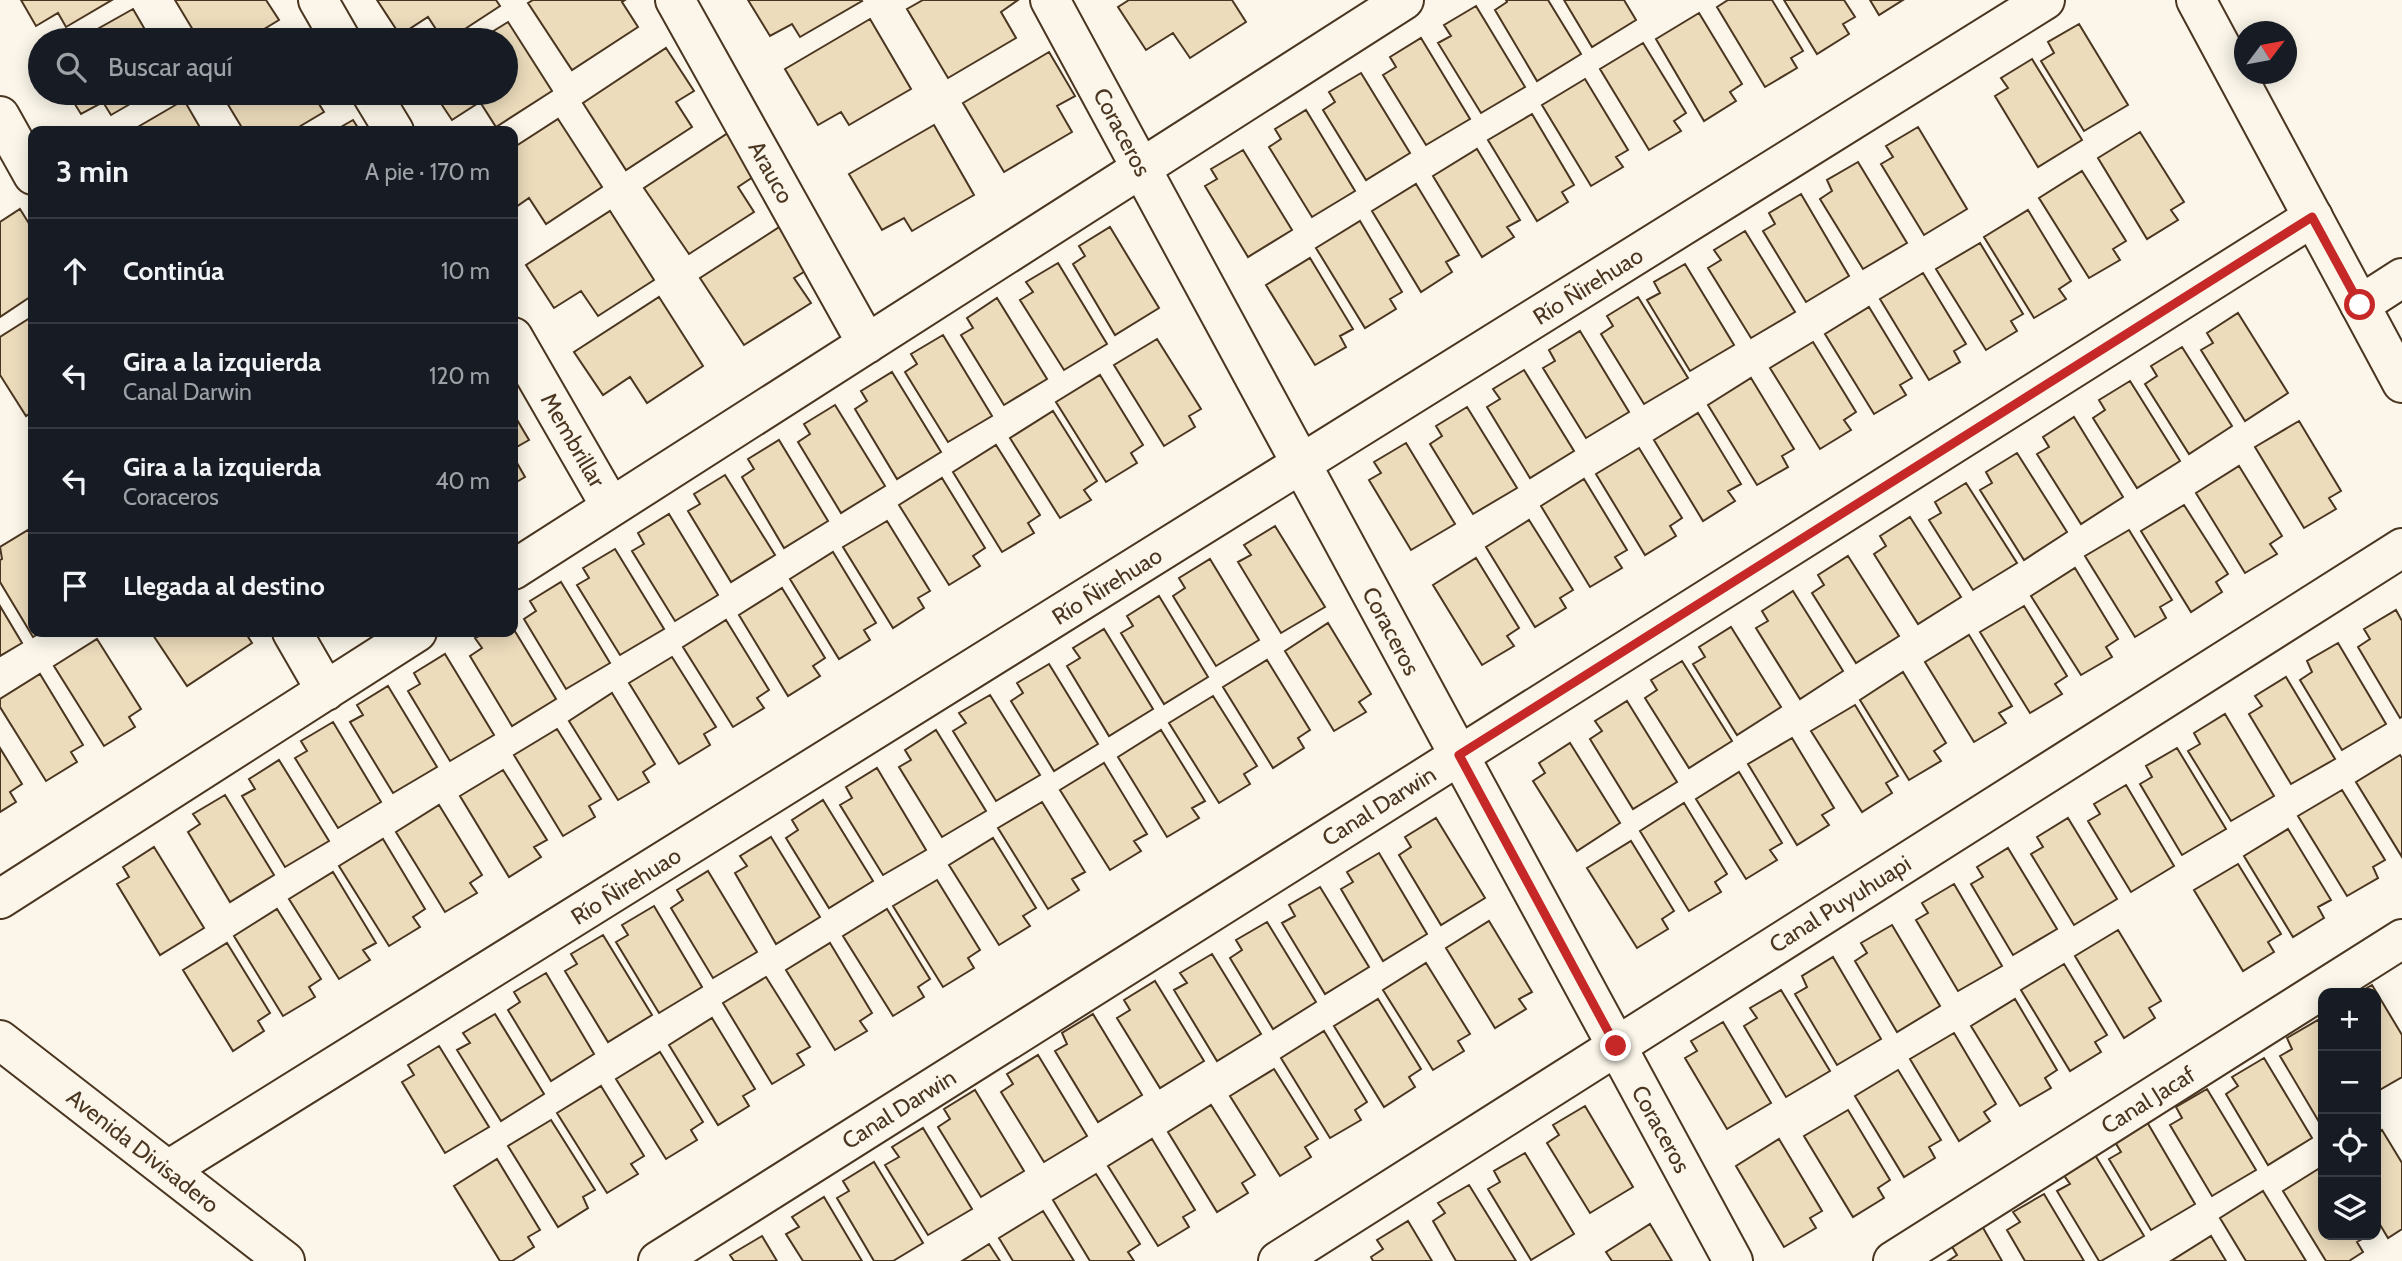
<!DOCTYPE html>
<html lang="es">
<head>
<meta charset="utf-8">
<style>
	body { margin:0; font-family:Cabin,sans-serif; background:#20242c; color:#f1f3f6 }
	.controls { position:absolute; right:21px; bottom:21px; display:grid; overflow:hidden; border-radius:14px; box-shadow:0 4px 18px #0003 }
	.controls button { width:63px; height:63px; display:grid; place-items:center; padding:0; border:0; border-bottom:2px solid #363941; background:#171b24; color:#f1f3f6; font:35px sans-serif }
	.compass { position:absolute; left:2234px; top:21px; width:63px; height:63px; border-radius:50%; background:#171b24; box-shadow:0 4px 18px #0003; rotate:58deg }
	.stop { position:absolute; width:21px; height:21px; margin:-16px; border:5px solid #c62828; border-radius:50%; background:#fff }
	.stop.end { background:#c62828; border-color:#fff; box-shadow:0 2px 7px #0008 }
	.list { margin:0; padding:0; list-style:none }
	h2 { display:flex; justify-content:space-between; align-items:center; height:91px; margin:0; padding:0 28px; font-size:30px }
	h2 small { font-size:23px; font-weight:400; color:#9ea1a6 }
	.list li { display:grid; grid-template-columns:46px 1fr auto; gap:21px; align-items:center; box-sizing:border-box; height:105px; padding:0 28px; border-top:2px solid #363941 }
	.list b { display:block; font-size:26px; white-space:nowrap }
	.list p { margin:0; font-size:23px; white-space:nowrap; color:#9ea1a6 }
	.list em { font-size:23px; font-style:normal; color:#9ea1a6 }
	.icon { flex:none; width:38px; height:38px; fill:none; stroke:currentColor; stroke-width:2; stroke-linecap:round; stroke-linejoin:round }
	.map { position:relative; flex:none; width:2402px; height:1261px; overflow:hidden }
	.search { position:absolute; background:#171b24; box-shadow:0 4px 18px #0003; left:28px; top:28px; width:490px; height:77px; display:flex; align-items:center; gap:18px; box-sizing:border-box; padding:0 24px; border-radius:38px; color:#9ea1a6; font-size:26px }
	.panel { position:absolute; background:#171b24; box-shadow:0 4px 18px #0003; left:28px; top:126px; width:490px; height:511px; border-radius:14px }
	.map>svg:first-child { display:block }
	.building { fill:#ecdcbc; stroke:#4a3520; stroke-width:2 }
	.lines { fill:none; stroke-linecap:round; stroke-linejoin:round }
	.minor-casing { stroke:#4a3520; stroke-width:42 }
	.tertiary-casing { stroke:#4a3520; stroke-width:42 }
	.minor { stroke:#fbf6e9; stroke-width:38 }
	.tertiary { stroke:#fbf6e9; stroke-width:38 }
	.route { stroke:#c62828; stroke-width:9 }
	.labels { text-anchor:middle; stroke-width:5; stroke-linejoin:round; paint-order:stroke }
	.street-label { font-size:23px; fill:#4a3520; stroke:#fbf6e9 }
</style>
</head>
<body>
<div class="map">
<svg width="2402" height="1261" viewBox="0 0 2402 1261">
	<rect width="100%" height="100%" fill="#fbf6e9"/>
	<path class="building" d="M21 0H112L66 27 58 13 36 26Z
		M175 0H266L279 20 246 40H199Z
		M377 0H496L500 6 448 40H443L428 17 400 35Z
		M533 0H625L622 2 638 27 572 70 528 3Z
		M748 0H861L862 1 800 37 792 24 770 36Z
		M923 0H1018L1001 12 1016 38 948 78 907 9Z
		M1129 0H1232L1246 22 1190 58 1173 33 1146 50 1118 7Z
		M1506 0H1548L1581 54 1537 81 1495 10 1507 2Z
		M1564 0H1624L1636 20 1592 47Z
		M1728 0H1772L1803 51 1791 58 1797 68 1765 87 1717 7Z
		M1784 0H1844L1855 17 1843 24 1849 34 1817 54Z
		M1870 0H1903L1879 15Z
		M1476 6 1525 87 1481 113 1438 43 1451 36 1444 25Z
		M133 9 151 40H78Z
		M1699 13 1742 84 1730 92 1736 101 1704 121 1656 39Z
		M870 19 911 89 849 125 841 112 818 125 785 69Z
		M508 22 552 91 496 127 480 102 452 120 434 93H506V40H479Z
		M2079 24 2128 105 2084 131 2041 61 2054 53 2048 42Z
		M1421 38 1470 119 1426 145 1383 75 1396 67 1390 57Z
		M1643 43 1686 113 1674 121 1681 131 1649 150 1600 69Z
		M666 48 694 91 676 102 692 127 626 170 583 103Z
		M1049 52 1075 96 1057 106 1072 132 1004 172 963 103Z
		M2032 59 2082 140 2038 167 1995 96 2008 88 2001 78Z
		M1361 73 1410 153 1366 180 1323 110 1335 102 1329 92Z
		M1585 79 1628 150 1616 157 1623 167 1591 186 1542 105Z
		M68 93H149L111 115 103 102 81 114Z
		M221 93H312L324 112 292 131H244Z
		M184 100 202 131H131Z
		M1306 110 1355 191 1312 217 1269 147 1281 139 1275 129Z
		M1532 114 1574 185 1562 192 1568 202 1537 221 1488 140Z
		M558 119 602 187 546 224 529 198 513 209V148Z
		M353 120 360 131H334Z
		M934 125 974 195 912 231 904 218 882 230 849 174Z
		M1918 127 1967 209 1924 235 1881 164 1893 157 1886 146Z
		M2140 132 2184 202 2171 210 2178 220 2147 239 2098 158Z
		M728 133 756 175 738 187 754 212 689 254 644 188Z
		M1477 149 1520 220 1507 227 1514 237 1482 257 1433 176Z
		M1243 150 1292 230 1248 257 1205 186 1217 179 1211 169Z
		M1858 162 1907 243 1863 269 1820 199 1832 191 1827 180Z
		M2082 171 2126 241 2113 249 2120 260 2089 278 2039 198Z
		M1416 184 1459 255 1446 262 1452 272 1421 292 1372 211Z
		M1801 194 1849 276 1806 302 1763 231 1775 224 1769 213Z
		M20 209 33 230V260L29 263 33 269V295L0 317V222Z
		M2028 210 2071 281 2059 289 2066 299 2034 318 1984 237Z
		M610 211 654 280 598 316 581 291 554 308 526 265Z
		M1360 221 1402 292 1390 299 1396 309 1365 328 1316 248Z
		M784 224 812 267 794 278 811 303 744 345 700 278Z
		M1110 227 1159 308 1115 335 1073 264 1085 256 1079 246Z
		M1745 231 1795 312 1751 338 1708 268 1721 260 1714 250Z
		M1980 243 2023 314 2011 321 2017 331 1986 350 1936 269Z
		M1310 258 1353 329 1340 336 1346 347 1315 365 1266 285Z
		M1058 263 1107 344 1064 370 1020 300 1033 292 1026 282Z
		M1685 264 1734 345 1690 371 1647 300 1660 293 1654 282Z
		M1923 273 1966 344 1954 351 1960 362 1929 380 1880 299Z
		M659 297 703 366 647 403 630 377 603 395 574 352Z
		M1638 297 1688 378 1644 404 1601 334 1613 326 1607 316Z
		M997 298 1047 379 1004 405 961 335 973 328 967 318Z
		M1869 307 1912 378 1900 385 1906 395 1874 414 1825 334Z
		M2238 313 2288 393 2245 421 2201 350 2213 343 2207 333Z
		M33 316V411L26 416 0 375V337Z
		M1580 331 1629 412 1586 438 1543 368 1555 361 1549 350Z
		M943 335 992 416 948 442 905 372 917 364 911 354Z
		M1157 339 1201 409 1189 416 1195 427 1164 446 1114 365Z
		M1813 342 1856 412 1844 420 1851 430 1820 449 1770 368Z
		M2182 347 2232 426 2189 454 2145 384 2157 376 2151 366Z
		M1524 370 1574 451 1530 478 1487 407 1500 399 1493 389Z
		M892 372 941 452 897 479 855 409 867 401 861 391Z
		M1100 375 1143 445 1131 453 1137 463 1106 482 1056 402Z
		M1751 378 1794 449 1782 456 1788 467 1757 485 1708 405Z
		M2130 381 2180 461 2137 488 2093 418 2105 410 2099 400Z
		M835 405 885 486 841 513 798 442 810 434 804 424Z
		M1467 407 1517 488 1473 514 1430 444 1442 436 1436 426Z
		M1053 411 1097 481 1084 490 1091 500 1060 518 1010 438Z
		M513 413 529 440 513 449Z
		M1698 413 1741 484 1728 491 1735 501 1703 521 1654 440Z
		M2074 417 2123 497 2081 524 2037 454 2049 447 2043 437Z
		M2299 421 2341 491 2329 498 2336 509 2304 528 2255 447Z
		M779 440 828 521 784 548 742 477 754 469 748 459Z
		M1406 443 1455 524 1411 550 1369 480 1381 473 1374 462Z
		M996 445 1040 515 1028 523 1034 533 1002 552 953 472Z
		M1639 448 1682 518 1670 526 1676 536 1645 555 1596 474Z
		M2017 453 2067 532 2024 560 1980 490 1992 483 1986 472Z
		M513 456 525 477 513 484Z
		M2239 466 2282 536 2270 544 2277 554 2245 573 2196 493Z
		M725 475 775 555 731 582 688 511 700 504 694 494Z
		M942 478 985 548 973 556 980 566 949 585 899 505Z
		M1584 479 1627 550 1615 557 1622 568 1590 587 1541 506Z
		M1966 483 2017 563 1973 590 1929 520 1941 513 1935 502Z
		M2184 505 2228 574 2216 582 2222 592 2191 612 2141 531Z
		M669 514 718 595 675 621 632 551 644 544 638 533Z
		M1910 517 1961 597 1918 624 1874 554 1886 546 1880 536Z
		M1529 520 1573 590 1560 598 1566 608 1535 627 1486 547Z
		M887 521 930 591 918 598 924 608 893 628 843 547Z
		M1275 526 1325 607 1281 633 1238 562 1251 555 1244 545Z
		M28 530 33 539V632H42L33 637 0 582V560L2 559 0 547Z
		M2129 530 2172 600 2160 607 2166 618 2135 637 2085 556Z
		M615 549 664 629 620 655 577 585 589 578 583 568Z
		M833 552 876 623 864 630 870 640 839 659 790 579Z
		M1848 556 1899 636 1856 663 1812 593 1824 585 1818 575Z
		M1476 558 1519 628 1507 636 1514 646 1482 665 1433 585Z
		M1210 559 1259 640 1216 666 1173 596 1185 588 1179 578Z
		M2075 568 2118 639 2106 647 2112 657 2081 675 2031 596Z
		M561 582 610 663 566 689 524 619 536 611 530 601Z
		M782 588 825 658 813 666 820 676 788 696 739 615Z
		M1793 591 1843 671 1800 699 1756 628 1768 621 1762 611Z
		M1159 596 1208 677 1164 704 1121 633 1133 626 1127 616Z
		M0 606 22 643 0 656Z
		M2024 606 2067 676 2055 684 2062 694 2030 713 1980 632Z
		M2396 610 2402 621V717L2400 718 2358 647 2370 639 2364 629Z
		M726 620 769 690 757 698 764 708 733 727 683 647Z
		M1328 623 1371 694 1359 702 1366 712 1334 731 1285 651Z
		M1731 627 1781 707 1737 735 1693 664 1705 657 1699 647Z
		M513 628 556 699 512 726 470 656 482 648 475 638 486 632H513Z
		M1104 629 1153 709 1109 736 1067 666 1080 658 1073 648Z
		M151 632H245L252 643 187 686Z
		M1969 635 2012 706 1999 713 2006 723 1974 742 1925 662Z
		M97 639 141 709 129 717 135 727 104 746 54 666Z
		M2338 643 2386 724 2342 750 2300 680 2312 672 2307 661Z
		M445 654 494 735 450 761 408 691 420 684 414 673Z
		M672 657 716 727 704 734 710 745 679 764 629 683Z
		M1267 660 1310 730 1298 738 1304 748 1273 768 1223 687Z
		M1682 661 1732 741 1689 768 1645 698 1657 690 1651 680Z
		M1049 664 1098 744 1054 771 1011 701 1023 693 1017 683Z
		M1903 672 1946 743 1934 751 1941 761 1909 780 1860 700Z
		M40 674 83 745 71 752 77 762 46 781 0 707V699Z
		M2286 677 2335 759 2291 784 2249 714 2262 706 2255 696Z
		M388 686 437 767 393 793 350 722 363 715 357 705Z
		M612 693 655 764 643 772 649 782 618 800 569 721Z
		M990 695 1040 775 996 801 953 731 966 723 959 713Z
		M1213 696 1257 766 1244 774 1250 784 1219 803 1169 723Z
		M1627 701 1677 782 1633 809 1590 739 1602 731 1595 721Z
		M1855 705 1898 776 1886 783 1892 793 1862 812 1811 731Z
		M2225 714 2274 796 2231 821 2188 751 2200 744 2194 733Z
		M333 722 381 802 338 828 295 758 307 751 301 741Z
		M557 729 601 799 589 806 595 817 563 836 514 755Z
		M936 730 986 811 942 837 899 767 911 760 905 750Z
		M1161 730 1205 801 1192 808 1199 818 1167 837 1118 757Z
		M1792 738 1834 808 1822 815 1829 825 1797 845 1748 764Z
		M1570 743 1620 823 1577 851 1533 781 1545 773 1539 763Z
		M0 748 22 784 10 792 16 802 0 812Z
		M2177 748 2226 829 2182 855 2140 784 2152 777 2146 766Z
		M2400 755 2402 758V857L2356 782Z
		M279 760 329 841 285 867 242 796 255 789 249 779Z
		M1104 763 1147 834 1134 841 1141 851 1110 870 1060 790Z
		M877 768 926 850 883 875 840 805 852 798 846 787Z
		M503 770 547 840 534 847 541 857 509 877 460 796Z
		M1739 772 1782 843 1770 850 1777 860 1746 879 1696 799Z
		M2126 785 2174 866 2131 892 2088 821 2100 814 2094 804Z
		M2342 790 2385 860 2373 867 2378 878 2347 896 2298 816Z
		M225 795 274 875 230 902 188 832 200 824 193 814Z
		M823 800 873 881 829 908 786 838 798 830 792 820Z
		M1042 802 1085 872 1072 879 1079 890 1048 909 998 828Z
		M1684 803 1727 874 1715 882 1721 892 1689 911 1640 831Z
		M439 805 482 875 470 883 477 893 445 912 396 832Z
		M1436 818 1485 898 1441 925 1399 855 1411 847 1405 837Z
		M2068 818 2117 899 2074 925 2031 854 2043 847 2037 837Z
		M2288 829 2331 900 2318 907 2324 918 2293 937 2244 856Z
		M771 837 820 917 776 944 735 873 747 866 740 856Z
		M993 838 1036 908 1023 916 1030 926 999 945 949 865Z
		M383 839 425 909 413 917 420 927 389 946 339 866Z
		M1631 841 1674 911 1662 919 1668 929 1637 948 1587 868Z
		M154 847 204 928 160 955 117 884 129 877 123 867Z
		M2008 848 2057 929 2013 955 1971 884 1983 877 1977 867Z
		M1379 853 1427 934 1383 961 1341 889 1353 882 1347 872Z
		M2238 864 2281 934 2268 942 2274 952 2243 971 2194 890Z
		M708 871 757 952 713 978 671 908 683 900 677 890Z
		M333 872 376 943 363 950 370 960 339 979 289 899Z
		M937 880 980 950 968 958 974 968 943 987 893 906Z
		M1954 884 2002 966 1958 991 1916 920 1928 913 1922 903Z
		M1320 887 1369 967 1325 994 1282 923 1295 916 1289 905Z
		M654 906 702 987 659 1013 616 942 628 935 622 925Z
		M277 909 321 979 309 987 315 997 283 1016 234 936Z
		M887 909 930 979 918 987 924 997 893 1016 843 936Z
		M1489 921 1532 992 1519 999 1526 1009 1495 1028 1446 948Z
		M1267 922 1316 1002 1273 1029 1230 958 1242 950 1236 940Z
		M1892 925 1940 1006 1897 1032 1855 961 1867 953 1861 943Z
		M2118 930 2161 1001 2149 1008 2155 1018 2124 1038 2075 956Z
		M603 935 652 1015 608 1042 565 971 577 964 571 954Z
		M227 943 270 1013 258 1021 264 1031 233 1051 183 970Z
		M830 943 872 1013 860 1021 867 1031 835 1050 786 970Z
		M1212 954 1261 1034 1217 1061 1174 990 1187 983 1180 973Z
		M1833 957 1881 1039 1837 1065 1795 994 1807 987 1802 976Z
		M1426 963 1470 1034 1458 1041 1464 1051 1433 1070 1383 990Z
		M2064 964 2107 1035 2095 1042 2101 1052 2070 1071 2021 990Z
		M546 973 594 1054 551 1081 508 1010 520 1002 514 992Z
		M766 977 810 1047 797 1054 804 1065 772 1084 723 1003Z
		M1155 981 1204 1061 1160 1088 1117 1018 1130 1010 1124 1000Z
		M2372 985 2402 1035V1077L2376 1092V993H2358Z
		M1781 990 1830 1071 1786 1097 1744 1026 1757 1018 1750 1008Z
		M1378 999 1421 1069 1409 1077 1415 1087 1384 1107 1334 1026Z
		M2015 999 2057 1070 2045 1078 2051 1088 2020 1106 1971 1026Z
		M495 1014 544 1094 501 1121 457 1050 470 1043 463 1033Z
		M1093 1014 1142 1095 1098 1122 1055 1051 1067 1044 1062 1033Z
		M712 1018 755 1089 743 1096 749 1106 718 1125 669 1045Z
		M2318 1020 2323 1029 2322 1127 2280 1056 2292 1049 2287 1038Z
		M1723 1022 1771 1103 1727 1129 1685 1058 1697 1051 1691 1041Z
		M1324 1031 1367 1102 1355 1110 1361 1120 1330 1138 1281 1058Z
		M1954 1033 1996 1104 1984 1112 1990 1121 1959 1141 1910 1059Z
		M439 1046 489 1127 445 1153 402 1082 414 1075 408 1065Z
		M660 1052 703 1122 691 1130 697 1140 666 1159 616 1079Z
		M1038 1055 1087 1136 1044 1162 1001 1092 1013 1084 1007 1074Z
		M2264 1058 2312 1138 2268 1165 2226 1094 2238 1086 2232 1077Z
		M1274 1069 1318 1139 1305 1147 1311 1157 1280 1176 1230 1096Z
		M1898 1070 1941 1140 1929 1147 1935 1158 1904 1177 1855 1096Z
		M601 1086 644 1156 631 1164 638 1174 607 1193 557 1113Z
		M2207 1089 2256 1170 2212 1196 2170 1125 2182 1118 2176 1107Z
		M975 1090 1024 1171 981 1197 938 1127 950 1119 944 1109Z
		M1211 1105 1255 1175 1242 1183 1248 1193 1217 1212 1168 1132Z
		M1585 1106 1633 1187 1590 1213 1547 1143 1559 1135 1553 1125Z
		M1848 1110 1890 1180 1878 1188 1884 1198 1853 1217 1804 1136Z
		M551 1120 595 1190 583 1197 588 1208 558 1227 508 1146Z
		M2147 1122 2195 1204 2151 1230 2109 1159 2121 1152 2115 1142Z
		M923 1128 972 1209 928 1235 885 1165 899 1157 892 1147Z
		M2382 1130 2402 1163V1229L2388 1238 2376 1218V1134Z
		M1152 1139 1195 1210 1183 1217 1189 1227 1158 1246 1108 1166Z
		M1779 1139 1822 1211 1810 1218 1816 1228 1784 1247 1736 1166Z
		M1525 1153 1574 1234 1531 1260 1488 1189 1500 1182 1494 1171Z
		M2095 1155 2144 1236 2101 1261H2099L2057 1191 2070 1184 2063 1174Z
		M497 1159 540 1230 528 1237 534 1247 512 1261H500L454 1186Z
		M874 1162 923 1243 893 1261H874L837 1198 849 1191 843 1181Z
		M2323 1166V1235H2369L2357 1242 2363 1252 2349 1261H2326L2283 1191Z
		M1096 1174 1140 1244 1128 1252 1134 1261H1090L1053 1200Z
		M1469 1185 1516 1261H1456L1433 1221 1445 1213 1438 1203Z
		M2263 1191 2306 1261H2246L2220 1218Z
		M2044 1194 2084 1261H2025L2007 1230 2020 1222 2013 1212Z
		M824 1197 862 1261H803L786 1234 799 1227 792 1217Z
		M1043 1211 1074 1261H1013L999 1238Z
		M1408 1221 1432 1261H1373L1371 1257 1383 1249 1377 1240Z
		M1650 1224 1672 1261H1612L1606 1252Z
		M1982 1226 2002 1261H1948L1957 1255 1951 1245Z
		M762 1236 777 1261H734L730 1255Z
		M2211 1236 2226 1261H2171Z
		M989 1244 1000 1261H962Z"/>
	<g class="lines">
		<g class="minor-casing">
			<path id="minor" d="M318 0 341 40
				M675 0 867 344
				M1050 0 1733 1261
				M371 93 394 131
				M0 116 33 175
				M2360 305 2402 278
				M513 337 611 507
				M513 570 1404 0
				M292 632 326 691
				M0 899 417 632
				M0 1040 285 1261
				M168 1170 2045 0
				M658 1261 2313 217
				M1278 1261 2402 548
				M1893 1261 2402 939"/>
		</g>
		<g class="tertiary-casing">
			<path id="tertiary" d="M2196 0 2402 383"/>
		</g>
		<use href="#minor" class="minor"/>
		<use href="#tertiary" class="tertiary"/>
	</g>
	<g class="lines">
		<path class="route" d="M1616 1046 1459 755 2312 217 2360 305"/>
	</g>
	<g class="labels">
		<g class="street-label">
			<text transform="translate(1122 132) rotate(62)" y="8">Coraceros</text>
			<text transform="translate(771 172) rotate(61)" y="8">Arauco</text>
			<text transform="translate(1588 286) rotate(-32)" y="8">Río Ñirehuao</text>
			<text transform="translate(573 440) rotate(60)" y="8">Membrillar</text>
			<text transform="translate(1107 586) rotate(-32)" y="8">Río Ñirehuao</text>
			<text transform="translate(1391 631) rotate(62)" y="8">Coraceros</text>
			<text transform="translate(1379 806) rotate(-32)" y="8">Canal Darwin</text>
			<text transform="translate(626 886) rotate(-32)" y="8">Río Ñirehuao</text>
			<text transform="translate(1840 904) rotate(-32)" y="8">Canal Puyuhuapi</text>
			<text transform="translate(2148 1100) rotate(-32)" y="8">Canal Jacaf</text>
			<text transform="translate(899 1109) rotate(-32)" y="8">Canal Darwin</text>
			<text transform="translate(1661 1129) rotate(61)" y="8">Coraceros</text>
			<text transform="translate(143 1151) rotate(38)" y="8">Avenida Divisadero</text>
		</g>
	</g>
</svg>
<div class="controls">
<button>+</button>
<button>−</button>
<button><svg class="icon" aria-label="locate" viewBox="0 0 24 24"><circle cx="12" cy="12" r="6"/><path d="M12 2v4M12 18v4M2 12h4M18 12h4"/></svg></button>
<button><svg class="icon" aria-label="layers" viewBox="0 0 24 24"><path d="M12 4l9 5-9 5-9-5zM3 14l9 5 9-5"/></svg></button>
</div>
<svg class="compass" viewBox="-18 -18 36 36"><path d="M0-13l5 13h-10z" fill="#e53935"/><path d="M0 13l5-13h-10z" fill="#9ea1a6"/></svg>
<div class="stop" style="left:2360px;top:305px"></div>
<div class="stop end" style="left:1616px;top:1046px"></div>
<div class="search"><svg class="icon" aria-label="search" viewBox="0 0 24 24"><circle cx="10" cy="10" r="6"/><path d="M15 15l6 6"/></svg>Buscar aquí</div>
<section class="panel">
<h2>3 min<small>A pie · 170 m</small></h2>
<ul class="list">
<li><svg class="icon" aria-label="ahead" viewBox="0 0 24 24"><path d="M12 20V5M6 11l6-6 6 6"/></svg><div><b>Continúa</b></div><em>10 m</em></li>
<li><svg class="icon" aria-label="left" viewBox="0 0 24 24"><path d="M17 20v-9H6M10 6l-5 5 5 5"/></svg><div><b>Gira a la izquierda</b><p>Canal Darwin</p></div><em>120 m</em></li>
<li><svg class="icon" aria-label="left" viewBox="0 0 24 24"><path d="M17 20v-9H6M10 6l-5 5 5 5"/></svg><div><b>Gira a la izquierda</b><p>Coraceros</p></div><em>40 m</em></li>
<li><svg class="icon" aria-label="arrive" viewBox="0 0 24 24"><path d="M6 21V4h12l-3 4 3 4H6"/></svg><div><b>Llegada al destino</b></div></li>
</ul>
</section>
</div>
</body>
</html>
